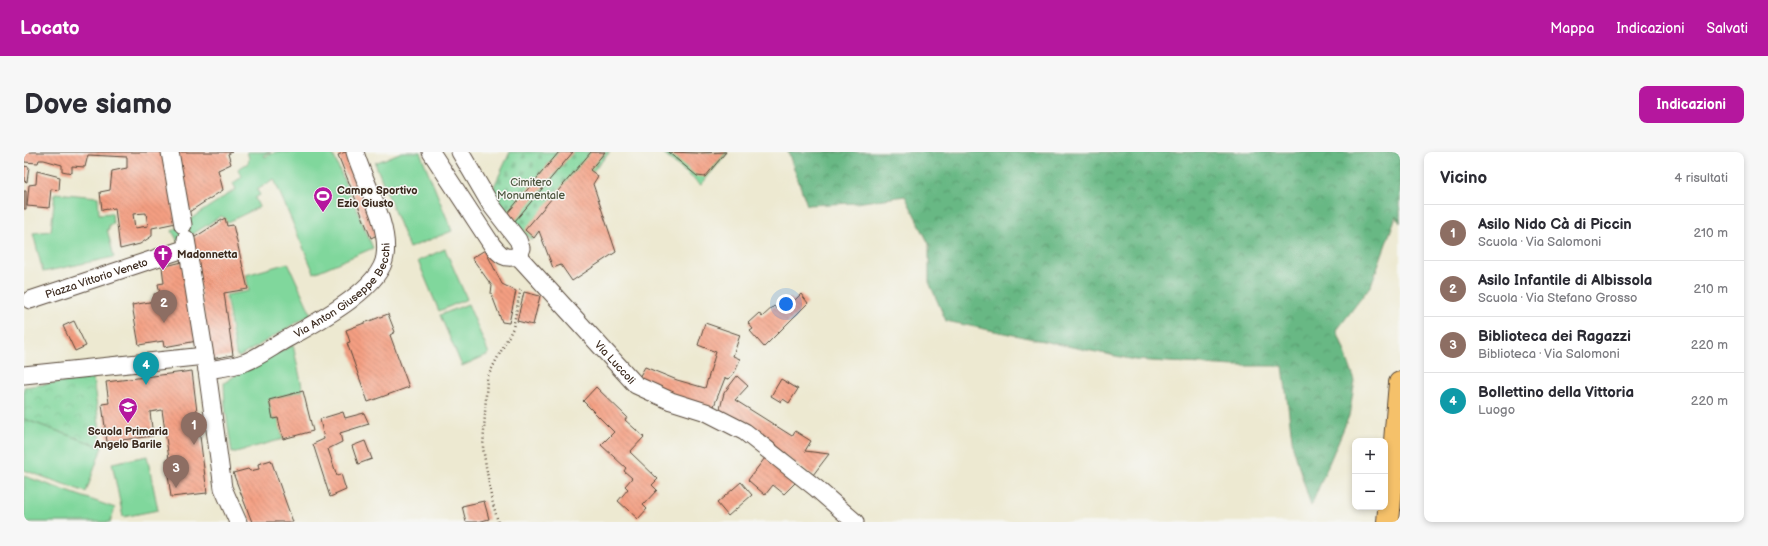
<!DOCTYPE html>
<html lang="it">
<head>
<meta charset="utf-8">
<style>
	body { margin:0; font-family:"Balsamiq Sans",sans-serif; background:#f7f7f7; color:#2b2b33 }
	.controls { position:absolute; right:12px; bottom:12px; display:grid; overflow:hidden; border-radius:8px; box-shadow:0 2px 6px #0003 }
	.controls button { width:36px; height:36px; display:grid; place-items:center; padding:0; border:0; border-bottom:1px solid #e1e1e2; background:#fff; color:#2b2b33; font:20px sans-serif }
	.you { position:absolute; left:762px; top:152px; width:14px; height:14px; margin:-10px; border:3px solid #fff; border-radius:50%; background:#1a73e8; box-shadow:0 0 0 6px #1a73e833 }
	.badge { display:grid; place-items:center; width:26px; height:26px; border-radius:50%; background:#b5179e; color:#fff; font-size:13px; font-weight:700 }
	.pin { position:absolute; translate:-50% -33px; filter:drop-shadow(0 1px 2px #0008) }
	.pin::after { content:''; position:absolute; top:21px; width:14px; height:12px; background:inherit; clip-path:polygon(0 0,100% 0,50% 100%) }
	.list { margin:0; padding:0; list-style:none }
	h2 { display:flex; justify-content:space-between; align-items:center; height:52px; margin:0; padding:0 16px; font-size:17px }
	h2 small { font-size:13px; font-weight:400; color:#7c7c81 }
	.list li { display:grid; grid-template-columns:26px 1fr auto; gap:12px; align-items:center; box-sizing:border-box; height:56px; padding:0 16px; border-top:1px solid #e1e1e2 }
	.list b { display:block; font-size:15px; white-space:nowrap }
	.list p { margin:0; font-size:13px; white-space:nowrap; color:#7c7c81 }
	.list em { font-size:13px; font-style:normal; color:#7c7c81 }
	.map { position:relative; flex:none; width:1376px; height:370px; overflow:hidden; border-radius:8px }
	header { display:flex; align-items:center; gap:24px; box-sizing:border-box; height:56px; padding:0 20px; background:#b5179e; color:#fff }
	header strong { font-size:19px }
	nav { display:flex; gap:22px; margin-inline-start:auto; font-size:14px }
	.intro { display:flex; align-items:center; justify-content:space-between; box-sizing:border-box; height:96px; padding:0 24px }
	h1 { margin:0; font-size:28px }
	.button { padding:10px 18px; border-radius:8px; background:#b5179e; color:#fff; font-size:14px; font-weight:700 }
	main { display:flex; gap:24px; padding:0 24px }
	aside { flex:1; background:#fff; border-radius:8px; box-shadow:0 2px 6px #0003 }
	.map>svg:first-child { display:block }
	.green { fill:#80d79c; stroke:#5e805d }
	.forest { fill:url(#forest-crowns); stroke:#527151 }
	.cemetery { fill:url(#cemetery-stones); stroke:#5e805d }
	.park { fill:url(#park-crowns); stroke:#5e805d }
	.building { fill:url(#building-back-hatch); fill-rule:evenodd }
	.lines { fill:none; stroke-linecap:round; stroke-linejoin:round }
	.street-casing { stroke:#564739; stroke-width:19 }
	.highway-casing { stroke:#564739; stroke-width:24 }
	.path { stroke:#564739; stroke-width:2.5; stroke-dasharray:1 3; stroke-linecap:butt }
	.street { stroke:#fff; stroke-width:17 }
	.highway { stroke:#f5c16b; stroke-width:22 }
	.labels { text-anchor:middle; stroke-width:3; stroke-linejoin:round; paint-order:stroke }
	.park-label { font-size:11px; fill:#4c553e; stroke:#f6f6f2 }
	.poi-label { font-size:11px; font-weight:bold; fill:#3b2a1e; stroke:#f6f6f2; text-anchor:start }
	.street-label { font-size:11px; fill:#3b2a1e; stroke:#f6f6f2 }
</style>
</head>
<body>
<header>
<strong>Locato</strong>
<nav><a>Mappa</a><a>Indicazioni</a><a>Salvati</a></nav>
</header>
<div class="intro"><h1>Dove siamo</h1><a class="button">Indicazioni</a></div>
<main>
<div class="map">
<svg width="1376" height="370" viewBox="0 0 1376 370">
	<defs>
		<pattern id="forest-crowns" width="20" height="18" patternUnits="userSpaceOnUse"><rect width="20" height="18" fill="#68b884"/><path d="M2 6a3 3 0 1 1 6 0M12 15a3 3 0 1 1 6 0" fill="none" stroke="#57966b"/></pattern>
		<pattern id="cemetery-stones" width="16" height="16" patternUnits="userSpaceOnUse"><rect width="16" height="16" fill="#80d79c"/><path d="M2 7V4a2 2 0 0 1 4 0v3zM10 15v-3a2 2 0 0 1 4 0v3z" fill="#70b986"/></pattern>
		<pattern id="park-crowns" width="20" height="18" patternUnits="userSpaceOnUse"><rect width="20" height="18" fill="#80d79c"/><path d="M2 6a3 3 0 1 1 6 0M12 15a3 3 0 1 1 6 0" fill="none" stroke="#70b986"/></pattern>
		<pattern id="building-back-hatch" width="6" height="6" patternUnits="userSpaceOnUse"><rect width="6" height="6" fill="#f49f82"/><path d="M-1 5l2 2M0 0l6 6M5-1l2 2" fill="none" stroke="#c7826a"/></pattern>
	</defs>
	<rect width="100%" height="100%" fill="#f6f6f2"/>
	<filter id="ink" filterUnits="userSpaceOnUse"><feTurbulence type="fractalNoise" baseFrequency=".025" numOctaves="2"/><feDisplacementMap in="SourceGraphic" scale="8" xChannelSelector="R" yChannelSelector="G"/><feConvolveMatrix kernelMatrix="1 2 1 2 8 2 1 2 1" color-interpolation-filters="sRGB"/></filter>
	<filter id="wash" filterUnits="userSpaceOnUse"><feTurbulence type="fractalNoise" baseFrequency=".012" numOctaves="4" result="noise"/><feDisplacementMap in="SourceGraphic" scale="16" xChannelSelector="R" yChannelSelector="G"/><feGaussianBlur stdDeviation="0.9" result="paint"/><feColorMatrix in="noise" values="0 0 0 0 0 0 0 0 0 0 0 0 0 0 0 0 0 1.4 0 .05"/><feComposite in="paint" operator="in"/></filter>
	<g filter="url(#wash)">
		<rect width="100%" height="100%" fill="#ede9d1"/>
		<path class="green" d="M223 0H247L240 3 241 5 252 0H308L349 96 290 121 250 27 233 38 236 43 231 46 235 55 202 71 201 66 197 64 155 91 148 79 212 37 209 31 218 25 214 17 224 11 225 6Z
			M378 0H396L428 79 385 96 351 11Z
			M31 41 74 45 75 62 88 61 89 72 85 73V77H83L90 105 19 120 9 81 27 79Z
			M421 97 443 147 415 159 394 109Z
			M264 111 287 162 215 205 212 203 202 143 225 139 222 123Z
			M444 152 465 202 438 214 416 163Z
			M269 193 279 239 245 248 249 267 254 266 259 287 208 301 201 254 200 231 218 219Z
			M0 267 78 295 62 340 0 318Z
			M123 304 134 358 99 365 88 311Z
			M0 324 91 356 86 370H0Z"/>
		<path class="forest" d="M764 0H1376V71L1372 64 1347 133 1313 178 1331 229 1325 264 1287 354 1269 295 1259 214H1210L1111 208 922 169 905 130V92L881 44 832 51 783 53Z"/>
		<path class="cemetery" d="M486 0H586L508 88 480 66 467 41Z
			M637 0H704L677 33Z"/>
		<path class="park" d="M69 226 78 295 0 267V235Z"/>
		<g id="blocks">
			<path class="building" d="M0 0H140L152 71 128 76V84L116 92 96 97 91 56 78 58 76 40 86 38 88 19 103 16V5L64 3 61 15 48 14V21L38 19V13L20 8H15L14 11 0 10ZM122 61 124 74 111 76 109 62Z
				M152 0H208L204 2 207 12 194 18 199 38 165 60Z
				M321 0H326L353 83 347 86 314 3Z
				M535 0H549L491 69 482 63Z
				M567 0H581L566 18 574 24 569 32 592 100 548 129 537 113 529 116 515 79 510 86 501 78Z
				M644 0 674 1 702 0 681 25 673 24Z
				M0 14 5 15 3 30 0 29Z
				M13 19 36 25 35 38 27 37 25 56 3 54 5 33 12 32Z
				M0 39H2V57H0Z
				M201 66 203 74 209 73 224 137 200 141 209 203 187 207 168 87Z
				M461 98 478 132 492 139 485 171 478 170 467 141 468 134 448 106Z
				M158 110 173 189 140 195 139 189 115 193 108 153 131 149 130 142H136L134 132 140 131 138 115Z
				M500 140 516 144 509 173 493 169Z
				M777 142 784 151 740 195 726 179 729 177 724 171 735 161 738 165 750 154 753 157 766 146 770 149Z
				M364 162 371 180 366 183 385 235 344 250 323 191 326 190 322 178Z
				M50 169 62 194 51 199 39 174Z
				M681 171 716 183 709 204 716 207 711 220 705 227 701 226 688 259 614 227 621 215 653 228 681 236 692 200 674 193Z
				M168 219 183 341 147 345 142 308 145 307 138 258 126 260 129 284 83 290 78 252 85 251 82 230Z
				M713 224 724 234 711 248 768 284 771 279 787 289 781 299 805 302 789 323 695 261 700 241Z
				M757 227 774 237 765 251 759 247 757 250 747 244Z
				M572 235 603 265 601 268 620 285 606 300 634 327 628 333 633 338 619 353 623 357 614 367 594 349 604 337 601 334 608 326 600 319 602 316 577 293 590 280 559 249Z
				M279 239 289 279 259 287 254 266 249 267 245 248Z
				M319 260 321 266 340 261 345 272 316 281 318 290 304 297 313 324 317 322 322 338 306 345 289 292 300 287 296 267Z
				M341 289 348 307 334 312 328 294Z
				M744 302 774 328 760 342 749 333 741 343 724 328Z
				M247 308 261 348 269 370H228L209 321 224 317 226 319 235 317 234 312Z
				M717 330 728 343 704 364 693 351Z
				M460 349 465 367 454 370H442L438 354Z"/>
		</g>
	</g>
	<g filter="url(#ink)">
		<use href="#blocks" fill-opacity="0" stroke="#564739" stroke-width="1"/>
		<g class="lines">
			<g class="street-casing">
				<g id="street">
					<path d="M146 0 159 73"/>
					<path d="M407 0 468 93C476 103 481 108 494 104"/>
					<path d="M436 0 467 53 494 88 497 96 494 104"/>
					<path d="M162 87 181 204 199 336 214 370"/>
					<path id="s1" d="M494 104 612 233 647 249 682 260 721 280 792 336 831 370"/>
					<path id="s2" d="M6 148 163 96"/>
					<path id="s3" d="M183 218C196 216 209 215 222 210 234 205 247 196 259 189 287 173 357 138 361 104 366 71 340 32 331 0"/>
					<path d="M0 223 181 204"/>
				</g>
			</g>
			<g class="highway-casing">
				<path id="highway" d="M1364 370 1376 231"/>
			</g>
			<path class="path" d="M474 370 467 344 459 296 463 226 489 176 497 135"/>
			<use href="#street" class="street"/>
			<use href="#highway" class="highway"/>
		</g>
	</g>
	<defs>
		<g id="stadium-pin" transform="scale(1)"><path d="M0 17L-7.5 6A9.5 9.5 0 1 1 7.5 6Z" fill="#b5179e" stroke="#f6f6f2"/><path d="M0-5a6.5 5 0 1 0 0 10a6.5 5 0 1 0 0-10ZM-3.5-1.8h7v3.6h-7Z" fill="#fff"/></g>
		<g id="church-pin" transform="scale(1)"><path d="M0 17L-7.5 6A9.5 9.5 0 1 1 7.5 6Z" fill="#b5179e" stroke="#f6f6f2"/><path d="M-1.2-6h2.4v3.5h3.3v2.4h-3.3V6h-2.4V-.1h-3.3v-2.4h3.3Z" fill="#fff"/></g>
		<g id="school-pin" transform="scale(1)"><path d="M0 17L-7.5 6A9.5 9.5 0 1 1 7.5 6Z" fill="#b5179e" stroke="#f6f6f2"/><path d="M0-5L7-2L0 1L-7-2ZM-4 1L0 2.5L4 1V4Q0 6-4 4Z" fill="#fff"/></g>
	</defs>
	<g fill-rule="evenodd">
		<use href="#stadium-pin" x="299" y="44"/>
		<use href="#church-pin" x="139" y="102"/>
		<use href="#school-pin" x="104" y="255"/>
	</g>
	<g class="labels">
		<g class="park-label">
			<text x="507" y="34">Cimitero<tspan x="507" dy="13">Monumentale</tspan></text>
		</g>
		<g class="poi-label">
			<text x="313" y="42">Campo Sportivo<tspan x="313" dy="13">Ezio Giusto</tspan></text>
			<text x="153" y="106">Madonnetta</text>
			<text x="104" y="283" text-anchor="middle">Scuola Primaria<tspan x="104" dy="13">Angelo Barile</tspan></text>
		</g>
		<g class="street-label">
			<text dy="4" stroke="none"><textPath href="#s2" startOffset="70">Piazza Vittorio Veneto</textPath></text>
			<text dy="4" stroke="none"><textPath href="#s3" startOffset="164">Via Anton Giuseppe Becchi</textPath></text>
			<text dy="4" stroke="none"><textPath href="#s1" startOffset="144">Via Luccoli</textPath></text>
		</g>
	</g>
</svg>
<div class="controls">
<button>+</button>
<button>−</button>
</div>
<div class="you"></div>
<div class="pin badge" style="left:170px;top:293px;background:#8d6e63">1</div>
<div class="pin badge" style="left:140px;top:171px;background:#8d6e63">2</div>
<div class="pin badge" style="left:152px;top:336px;background:#8d6e63">3</div>
<div class="pin badge" style="left:122px;top:233px;background:#0f9aa8">4</div>
</div>
<aside>
<h2>Vicino<small>4 risultati</small></h2>
<ul class="list">
<li><span class="badge" style="background:#8d6e63">1</span><div><b>Asilo Nido Cà di Piccin</b><p>Scuola · Via Salomoni</p></div><em>210 m</em></li>
<li><span class="badge" style="background:#8d6e63">2</span><div><b>Asilo Infantile di Albissola</b><p>Scuola · Via Stefano Grosso</p></div><em>210 m</em></li>
<li><span class="badge" style="background:#8d6e63">3</span><div><b>Biblioteca dei Ragazzi</b><p>Biblioteca · Via Salomoni</p></div><em>220 m</em></li>
<li><span class="badge" style="background:#0f9aa8">4</span><div><b>Bollettino della Vittoria</b><p>Luogo</p></div><em>220 m</em></li>
</ul>
</aside>
</main>
</body>
</html>
